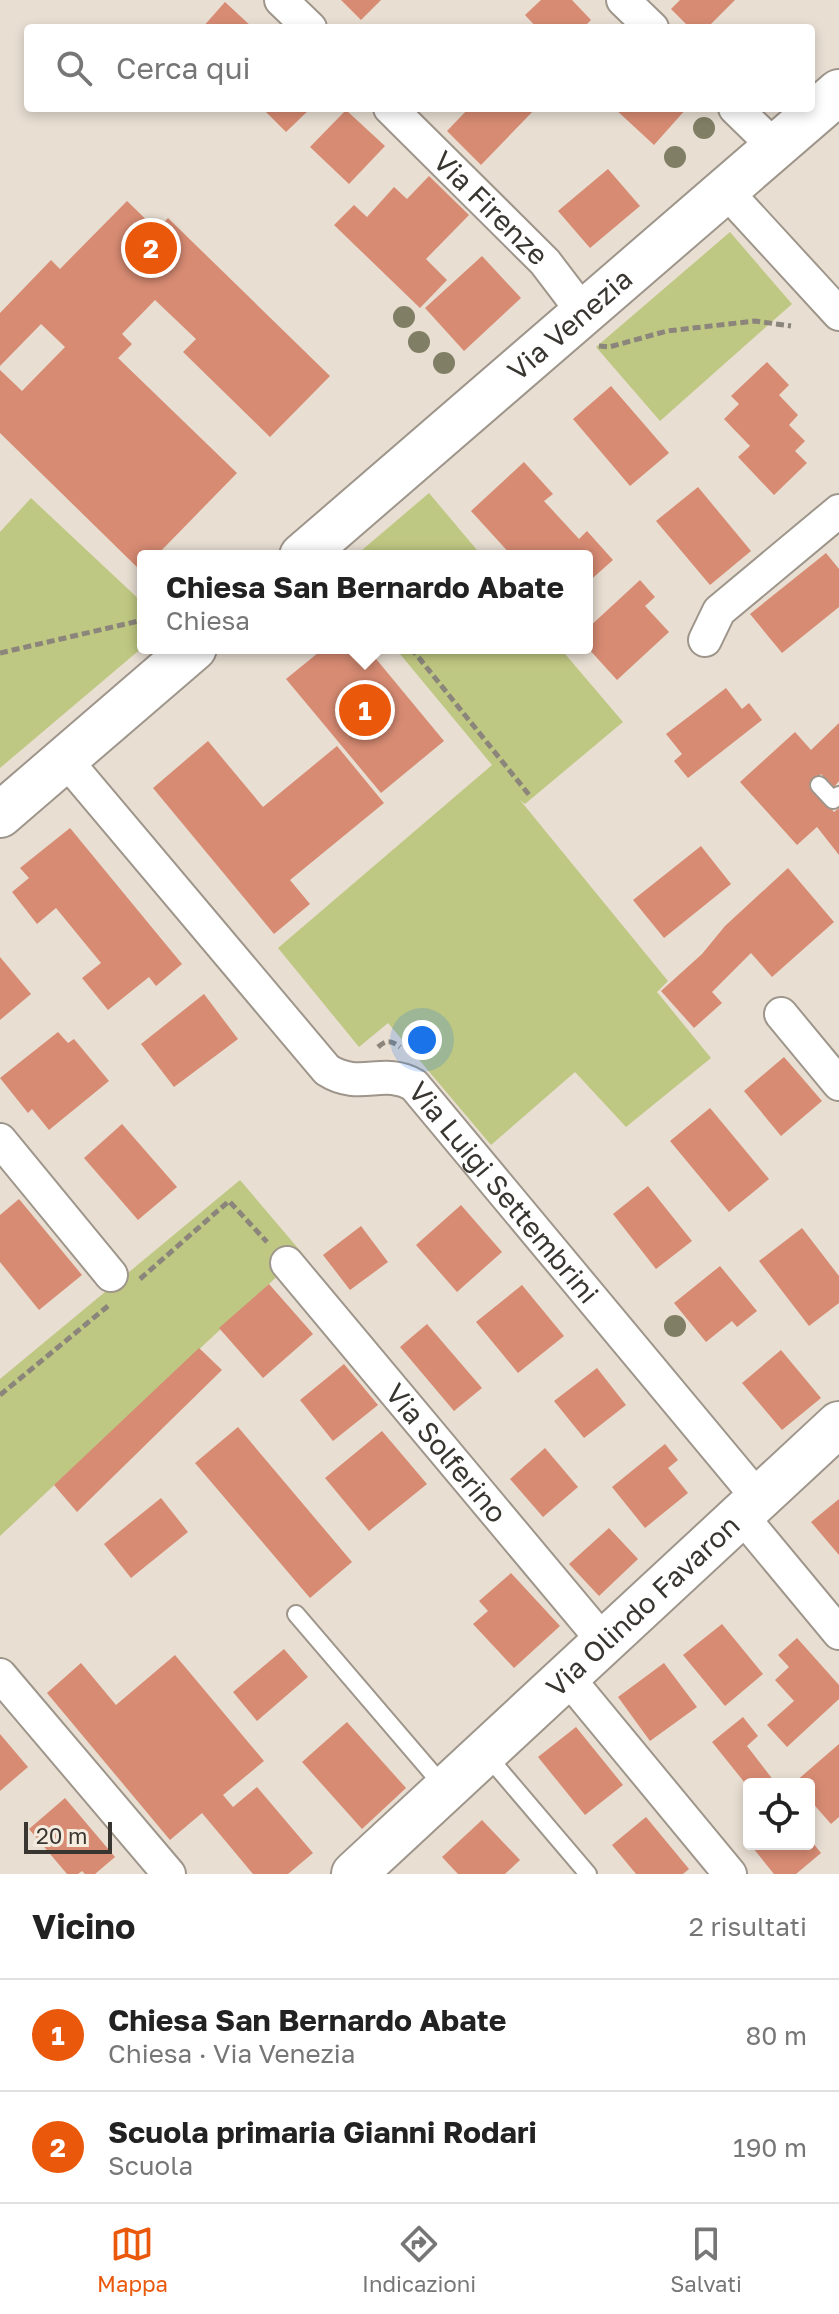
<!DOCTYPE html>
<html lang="it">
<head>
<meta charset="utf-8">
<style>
	body { margin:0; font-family:"Golos Text",sans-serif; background:#f2f2f2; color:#222 }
	.controls { position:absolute; right:24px; bottom:24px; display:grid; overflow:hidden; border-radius:8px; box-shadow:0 4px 12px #0003 }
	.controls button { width:72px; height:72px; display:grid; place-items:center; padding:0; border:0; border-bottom:2px solid #e0e0e0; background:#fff; color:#222; font:40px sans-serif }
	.scale { position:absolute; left:24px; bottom:20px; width:88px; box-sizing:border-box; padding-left:8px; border:4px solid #393631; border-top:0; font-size:22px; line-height:28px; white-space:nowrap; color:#393631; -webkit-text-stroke:6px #f5ebdf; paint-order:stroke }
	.you { position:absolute; left:422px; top:1040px; width:28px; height:28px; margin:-20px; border:6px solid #fff; border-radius:50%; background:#1a73e8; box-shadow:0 0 0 12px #1a73e833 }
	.badge { display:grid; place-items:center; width:52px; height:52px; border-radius:50%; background:#ea580c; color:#fff; font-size:26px; font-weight:700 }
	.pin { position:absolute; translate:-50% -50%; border:4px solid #fff; box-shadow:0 2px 8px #0006 }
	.popup { position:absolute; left:137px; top:550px; width:456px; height:104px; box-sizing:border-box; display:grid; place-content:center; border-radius:8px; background:#fff; filter:drop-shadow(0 2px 6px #0005); font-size:26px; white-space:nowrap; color:#767676 }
	.popup b { font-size:30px; color:#222 }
	.popup::after { content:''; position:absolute; left:50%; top:100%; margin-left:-16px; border:16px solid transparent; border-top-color:#fff }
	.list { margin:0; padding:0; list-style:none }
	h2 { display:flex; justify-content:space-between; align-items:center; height:104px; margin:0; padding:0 32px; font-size:34px }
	h2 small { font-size:26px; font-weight:400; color:#767676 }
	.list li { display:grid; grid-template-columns:52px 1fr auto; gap:24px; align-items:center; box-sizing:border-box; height:112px; padding:0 32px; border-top:2px solid #e0e0e0 }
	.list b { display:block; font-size:30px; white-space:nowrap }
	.list p { margin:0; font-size:26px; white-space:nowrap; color:#767676 }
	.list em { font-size:26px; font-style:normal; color:#767676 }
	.icon { flex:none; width:44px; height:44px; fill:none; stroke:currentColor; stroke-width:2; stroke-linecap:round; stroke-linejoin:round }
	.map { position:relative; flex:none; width:839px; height:1874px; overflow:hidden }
	.search { position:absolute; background:#fff; box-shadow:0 4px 12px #0003; left:24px; right:24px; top:24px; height:88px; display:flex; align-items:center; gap:20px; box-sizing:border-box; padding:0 28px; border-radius:8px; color:#767676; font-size:30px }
	.sheet { height:328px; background:#fff }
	nav { display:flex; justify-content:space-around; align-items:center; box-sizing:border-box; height:112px; border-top:2px solid #e0e0e0; background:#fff; font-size:22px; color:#767676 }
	nav a { display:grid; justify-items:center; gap:4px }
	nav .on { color:#ea580c }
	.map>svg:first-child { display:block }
	.green { fill:#bfc882 }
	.building { fill:#d78b73 }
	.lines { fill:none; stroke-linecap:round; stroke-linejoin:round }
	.lane-casing { stroke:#9f968b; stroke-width:20 }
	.street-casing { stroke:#9f968b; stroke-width:36 }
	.secondary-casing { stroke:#9f968b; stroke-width:48 }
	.path { stroke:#8b857c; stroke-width:5; stroke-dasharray:8 4; stroke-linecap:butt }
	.lane { stroke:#fff; stroke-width:16 }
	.street { stroke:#fff; stroke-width:32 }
	.secondary { stroke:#fff; stroke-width:44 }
	.tree { fill:#817e66 }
	.labels { text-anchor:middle; stroke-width:6; stroke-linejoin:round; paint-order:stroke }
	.street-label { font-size:28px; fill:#393631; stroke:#f5ebdf }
</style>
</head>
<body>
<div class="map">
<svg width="839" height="1874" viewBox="0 0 839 1874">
	<rect width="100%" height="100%" fill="#e8ded2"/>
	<path class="green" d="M730 232 792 304 660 421 596 347Z
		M429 493 482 556H355Z
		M31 498 143 603V647L0 768V532Z
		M395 648H560L623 722 525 804 520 800 668 981 657 992 711 1058 626 1127 575 1072 491 1145 388 1023 359 1047 278 948 492 765Z
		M240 1180 302 1253 0 1536V1379Z"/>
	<path class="building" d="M341 0H381L361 20Z
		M541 0H572L591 20 583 28H537L525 15Z
		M680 0H735L707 28H690L671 9Z
		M225 2 253 28H202Z
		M262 108H311L286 132Z
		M469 108H536L481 165 447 131Z
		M614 108H687L654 145Z
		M346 110 385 146 349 184 310 147Z
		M608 169 640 206 590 248 558 211Z
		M429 176 469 215 426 259 447 280 420 308 334 225 354 205 367 217 394 187 407 199Z
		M127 201 157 230 168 218 330 376 270 437 183 352 196 339 155 300 122 334 132 344 118 358 237 473 156 556H143L141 571 0 433V370L22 391 65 347 41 324 0 366V313L51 260 60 269Z
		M482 256 521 298 464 351 425 308Z
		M767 362 789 385 779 395 798 415 789 425 805 441 795 451 807 463 774 495 738 457 750 446 724 419 739 404 731 396Z
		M611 386 669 453 630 486 573 419Z
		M524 462 553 494 544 501 579 539 587 531 613 560 587 583V556H512L471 511Z
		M698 487 751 551 710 585 656 521Z
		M826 553 839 569V607L782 653 750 614Z
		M640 580 655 597 645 606 669 632 617 680 587 647V629Z
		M324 648H367L444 741 381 793 286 679Z
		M726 688 742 709 749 703 762 720 688 778 674 761 682 754 666 734Z
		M839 723V781L834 787 821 774 809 785 834 812 839 808V855L817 827 797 845 740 782 795 732 811 750Z
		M208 741 263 807 337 746 384 803 290 880 310 904 274 934 153 788Z
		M70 828 182 964 156 986 149 977 108 1010 82 978 101 963 56 908 37 924 12 892 29 878 20 868Z
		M701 846 731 884 664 938 633 900Z
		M788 868 834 922 772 977 751 953 712 992 722 1003 694 1028 661 991 702 954 725 926Z
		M0 957 31 994 0 1020Z
		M204 994 238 1039 174 1087 141 1044Z
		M58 1032 68 1043 74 1039 109 1081 49 1130 32 1109 28 1113 0 1078Z
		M784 1057 822 1101 781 1136 744 1091Z
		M710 1108 769 1179 729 1212 670 1141Z
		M122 1124 177 1187 138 1220 84 1158Z
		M648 1186 692 1241 656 1269 613 1214Z
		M19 1199 82 1275 39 1310 0 1262V1215Z
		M461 1205 502 1252 457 1292 416 1245Z
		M361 1226 388 1262 350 1290 323 1255Z
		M802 1228 839 1276V1303L809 1326 759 1261Z
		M720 1266 757 1311 737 1327 732 1321 706 1342 674 1303Z
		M269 1284 313 1334 263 1378 219 1328Z
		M522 1285 564 1336 518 1373 476 1322Z
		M427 1324 482 1388 454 1411 400 1347Z
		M199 1348 222 1370 77 1512 54 1485Z
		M781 1350 821 1398 782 1430 742 1383Z
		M344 1364 378 1405 333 1441 300 1400Z
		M597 1368 626 1405 584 1438 554 1401Z
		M238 1427 352 1562 310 1598 195 1463Z
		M382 1431 427 1484 369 1531 325 1478Z
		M665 1444 678 1460 668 1468 688 1493 645 1528 612 1487Z
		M545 1448 578 1487 543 1517 510 1479Z
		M161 1498 188 1532 131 1578 104 1544Z
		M839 1499V1555L811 1522Z
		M609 1528 638 1559 599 1596 569 1564Z
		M511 1573 560 1626 514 1668 473 1624 488 1611 479 1601Z
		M722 1624 763 1674 725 1706 683 1655Z
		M797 1638 839 1685V1699L787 1747 767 1725 794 1701 775 1680 789 1667 778 1655Z
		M284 1649 308 1677 257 1721 233 1692Z
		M175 1655 264 1761 223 1795 233 1807 257 1787 313 1853 288 1874H253L202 1813 170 1840 47 1693 81 1663 116 1705Z
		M664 1663 697 1707 650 1741 618 1697Z
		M743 1717 758 1736 747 1746 774 1781 771 1784H749V1788L712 1742Z
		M347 1722 406 1788 362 1829 302 1762Z
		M576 1727 623 1785 585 1815 538 1757Z
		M0 1734 28 1767 0 1791Z
		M839 1744V1817L831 1824 809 1799V1784L795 1782Z
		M65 1798 115 1857 95 1874H85L82 1871 78 1874H67L29 1829Z
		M646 1817 689 1869 683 1874H636L612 1845Z
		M482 1820 520 1860 505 1874H458L442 1857Z
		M809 1838 821 1853 796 1874H774L753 1848 759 1844H809Z"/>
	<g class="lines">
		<g class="lane-casing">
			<path id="lane" d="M819 785 833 800 839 795
				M296 1614 445 1788
				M485 1753 588 1874"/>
		</g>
		<g class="street-casing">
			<g id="street">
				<path d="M281 0 310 28"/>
				<path d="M623 0 652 28"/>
				<path id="s1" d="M390 108 545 262 583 312"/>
				<path d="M735 108 775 147"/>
				<path d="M725 190 839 314"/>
				<path d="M705 640 719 611 839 511"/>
				<path id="s2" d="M64 758 327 1070C360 1091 383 1067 414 1085L759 1499"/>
				<path d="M781 1014 839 1084"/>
				<path d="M0 1140 111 1275"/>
				<path id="s3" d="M287 1263 605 1643"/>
				<path d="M741 1515 839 1633"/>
				<path d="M0 1675 169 1874"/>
				<path d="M568 1678 730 1874"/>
			</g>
		</g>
		<g class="secondary-casing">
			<g id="secondary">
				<path id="s4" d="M302 556 839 92"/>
				<path d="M0 815 194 648"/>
				<path id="s5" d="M354 1874 839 1424"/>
			</g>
		</g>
		<path class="path" d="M599 346 609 347 667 331 755 321 791 326
			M411 648 530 796
			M0 653 143 620
			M378 1047C386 1040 391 1040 400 1047
			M140 1279 229 1201 267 1242
			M0 1395 108 1306"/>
		<use href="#lane" class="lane"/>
		<use href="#street" class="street"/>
		<use href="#secondary" class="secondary"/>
	</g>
	<g class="tree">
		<circle cx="704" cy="128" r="11"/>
		<circle cx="675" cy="157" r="11"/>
		<circle cx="404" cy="317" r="11"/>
		<circle cx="419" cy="342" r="11"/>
		<circle cx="444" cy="363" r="11"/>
		<circle cx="675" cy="1326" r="11"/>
	</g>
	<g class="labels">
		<g class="street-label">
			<text dy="10" stroke="none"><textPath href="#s1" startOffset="142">Via Firenze</textPath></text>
			<text dy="10" stroke="none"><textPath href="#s4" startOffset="354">Via Venezia</textPath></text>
			<text dy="10" stroke="none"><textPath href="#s2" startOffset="638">Via Luigi Settembrini</textPath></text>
			<text dy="10" stroke="none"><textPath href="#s3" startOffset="248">Via Solferino</textPath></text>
			<text dy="10" stroke="none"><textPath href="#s5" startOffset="394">Via Olindo Favaron</textPath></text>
		</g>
	</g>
</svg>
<div class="controls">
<button><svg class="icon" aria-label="locate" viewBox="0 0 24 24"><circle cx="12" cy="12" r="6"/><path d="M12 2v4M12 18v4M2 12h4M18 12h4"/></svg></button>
</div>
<div class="scale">20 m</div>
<div class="you"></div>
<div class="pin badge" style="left:365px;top:710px">1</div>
<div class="popup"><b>Chiesa San Bernardo Abate</b>Chiesa</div>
<div class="pin badge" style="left:151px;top:248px">2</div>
<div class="search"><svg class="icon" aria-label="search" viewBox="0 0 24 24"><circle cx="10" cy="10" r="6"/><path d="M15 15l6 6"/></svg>Cerca qui</div>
</div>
<section class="sheet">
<h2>Vicino<small>2 risultati</small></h2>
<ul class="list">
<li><span class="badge">1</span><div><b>Chiesa San Bernardo Abate</b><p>Chiesa · Via Venezia</p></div><em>80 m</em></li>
<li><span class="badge">2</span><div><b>Scuola primaria Gianni Rodari</b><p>Scuola</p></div><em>190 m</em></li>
</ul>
</section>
<nav>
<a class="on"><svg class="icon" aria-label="map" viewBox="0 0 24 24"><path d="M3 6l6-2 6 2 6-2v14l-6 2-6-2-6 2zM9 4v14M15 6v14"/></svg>Mappa</a>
<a><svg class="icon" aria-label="directions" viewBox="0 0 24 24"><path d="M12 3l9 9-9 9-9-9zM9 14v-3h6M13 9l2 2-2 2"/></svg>Indicazioni</a>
<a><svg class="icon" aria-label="saved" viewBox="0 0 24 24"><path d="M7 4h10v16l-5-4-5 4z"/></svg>Salvati</a>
</nav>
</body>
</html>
